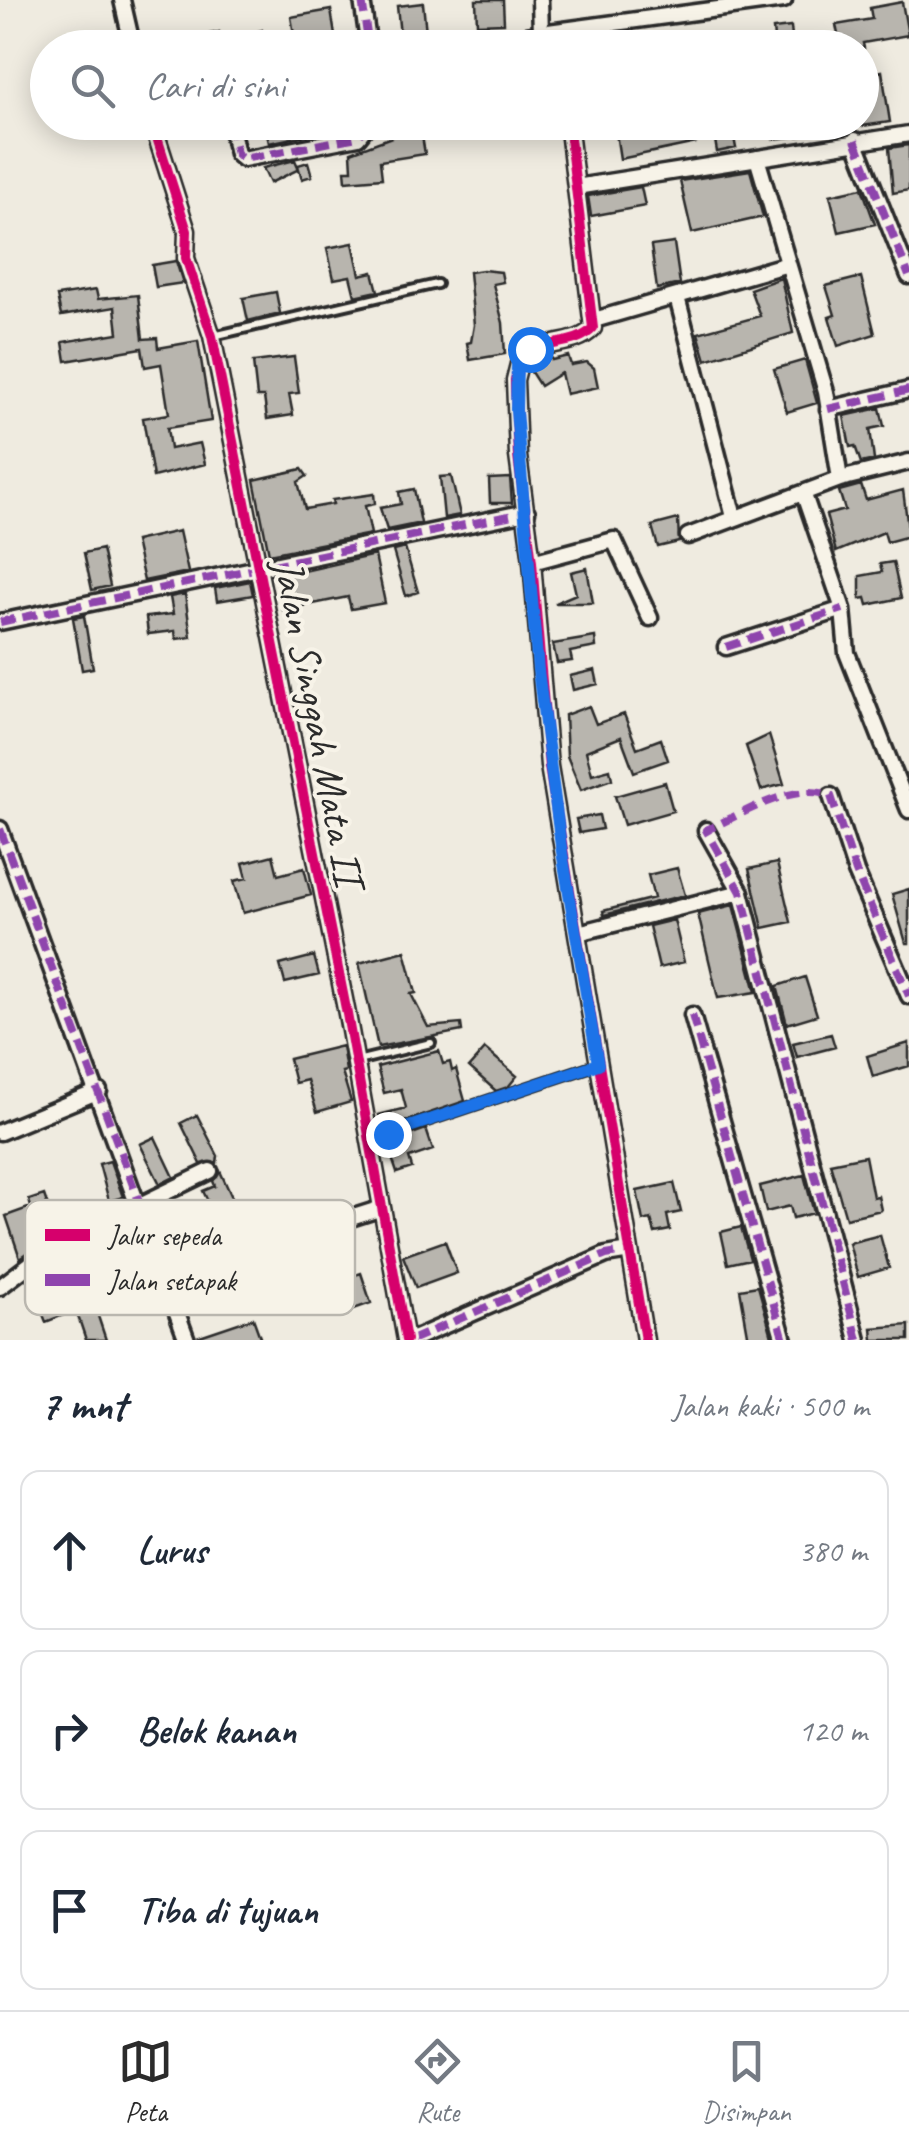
<!DOCTYPE html>
<html lang="id">
<head>
<meta charset="utf-8">
<style>
	body { margin:0; font-family:Caveat,sans-serif; background:#f6f6f7; color:#1f2937 }
	.stop { position:absolute; width:30px; height:30px; margin:-22px; border:8px solid #1a73e8; border-radius:50%; background:#fff }
	.stop.end { background:#1a73e8; border-color:#fff; box-shadow:0 2px 10px #0008 }
	.list { margin:0; padding:0; list-style:none }
	h2 { display:flex; justify-content:space-between; align-items:center; height:130px; margin:0; padding:0 40px; font-size:42px }
	h2 small { font-size:32px; font-weight:400; color:#747a83 }
	.list li { display:grid; grid-template-columns:65px 1fr auto; gap:30px; align-items:center; box-sizing:border-box; height:160px; margin:0 20px 20px; padding:0 20px; border:2px solid #e0e1e3; border-radius:20px }
	.list b { display:block; font-size:38px; white-space:nowrap }
	.list em { font-size:32px; font-style:normal; color:#747a83 }
	.icon { flex:none; width:55px; height:55px; fill:none; stroke:currentColor; stroke-width:2; stroke-linecap:round; stroke-linejoin:round }
	.map { position:relative; flex:none; width:909px; height:1340px; overflow:hidden }
	.search { position:absolute; background:#fff; box-shadow:0 5px 25px #0003; left:30px; right:30px; top:30px; height:110px; display:flex; align-items:center; gap:25px; box-sizing:border-box; padding:0 35px; border-radius:55px; color:#747a83; font-size:38px }
	.sheet { height:670px; background:#fff }
	nav { display:flex; justify-content:space-around; align-items:center; box-sizing:border-box; height:140px; border-top:2px solid #e0e1e3; background:#fff; font-size:28px; color:#747a83 }
	nav a { display:grid; justify-items:center; gap:5px }
	nav .on { color:#2b2b2b }
	.map>svg:first-child { display:block }
	.building { fill:#b8b5ae; stroke:#2b2b2b; stroke-width:2.5 }
	.lines { fill:none; stroke-linecap:round; stroke-linejoin:round }
	.service-casing { stroke:#2b2b2b; stroke-width:14 }
	.minor-casing { stroke:#2b2b2b; stroke-width:21 }
	.service { stroke:#f7f3e8; stroke-width:6 }
	.minor { stroke:#f7f3e8; stroke-width:14 }
	.quiet { stroke:#8e44ad; stroke-width:8; stroke-dasharray:15 8; stroke-linecap:butt }
	.cycleway-casing { stroke:#f7f3e8; stroke-width:16 }
	.cycleway { stroke:#d6006c; stroke-width:10 }
	.route { stroke:#1a73e8; stroke-width:12 }
	.labels { text-anchor:middle; stroke-width:8; stroke-linejoin:round; paint-order:stroke }
	.street-label { font-size:42px; fill:#2b2b2b; stroke:#f7f3e8 }
	.key { fill:#f7f3e8; stroke:#bab7af; stroke-width:2.5 }
	.key-label { font-size:28px; fill:#2b2b2b }
</style>
</head>
<body>
<div class="map">
<svg width="909" height="1340" viewBox="0 0 909 1340">
	<rect width="100%" height="100%" fill="#efebe0"/>
	<filter id="ink" filterUnits="userSpaceOnUse"><feTurbulence type="fractalNoise" baseFrequency=".01" numOctaves="2"/><feDisplacementMap in="SourceGraphic" scale="20" xChannelSelector="R" yChannelSelector="G"/><feConvolveMatrix kernelMatrix="1 2 1 2 8 2 1 2 1" color-interpolation-filters="sRGB"/></filter>
	<g filter="url(#ink)">
		<path class="building" d="M476 0H503L504 23 477 24Z
			M902 2 908 35 863 43 864 48H841L836 25 872 19 870 8Z
			M423 3 427 42 401 45 397 6Z
			M331 10 337 48H279L277 37 294 34 291 17Z
			M791 27 793 48H775L773 29Z
			M262 30 264 41 255 43 256 48H197L195 37 219 32 220 41Z
			M882 71 890 122 862 126V75Z
			M281 122H343V127L269 143 265 126Z
			M389 122H444L422 136 425 154 380 161 382 178 346 181 345 170H352L351 152 392 137Z
			M641 122H692L696 143 620 159 615 127Z
			M712 122H731L736 148 717 152Z
			M771 122H800L802 136 773 139Z
			M909 145V190L893 193 889 148Z
			M295 160 299 169 298 165 308 162 312 176 302 179 299 169 270 183 263 168Z
			M750 170 763 217 692 233 680 181Z
			M641 187 645 206 591 216 588 196Z
			M862 188 875 224 839 232 830 195Z
			M353 243 360 275 373 272 378 291 355 296 350 276 334 279 327 248Z
			M674 243 680 284 657 289 651 246Z
			M176 261 183 283 156 287 152 265Z
			M483 270 501 272 503 282 493 284 503 323 505 354 470 360 467 343 471 342 474 325 469 272Z
			M861 277 875 334 838 346 829 317 835 315 826 286Z
			M781 278 793 333 706 360 698 333 760 316 750 289Z
			M96 290 98 299 138 295 143 339 157 338 158 348 198 341 211 421 167 428 170 449 200 443 205 464 153 477 143 418 169 414 161 364 145 367 142 348 66 361 63 342 118 333 115 307 61 316 57 296Z
			M276 292 280 313 248 321 243 298Z
			M549 356 552 360 568 356 571 365 587 362 594 368 598 387 566 394 561 373 540 386 529 369 530 363Z
			M294 357 299 393 289 394 293 415 267 419 264 397H257L253 362Z
			M805 360 817 403 787 412 774 369Z
			M880 408 884 426 870 429 874 460 861 463 855 446 850 447 844 416Z
			M302 469 307 476 298 482 305 509 333 504 332 500 374 494 375 504 365 506 371 534 269 554 254 480Z
			M451 476 460 515 444 518 440 477Z
			M510 478 512 503H490L489 479Z
			M861 485 866 500 903 490 909 536 887 542 884 532 836 552 826 515 845 510 839 491Z
			M414 489 421 523 387 530 380 508 401 504 399 492Z
			M678 519 679 542 658 547 652 526Z
			M179 531 188 572 144 581 135 541Z
			M405 548 418 592 406 596 393 551Z
			M102 549 110 586 92 590 84 553Z
			M375 555 385 603 351 609 348 597 283 610 277 577Z
			M893 562 901 598 868 605 866 598 860 599V576L882 572 880 564Z
			M587 568 593 603H555L576 594 571 572Z
			M250 581 253 595 217 601 215 588Z
			M185 594 191 637 176 639 175 631 148 634 146 617 173 614 170 597Z
			M84 616 93 668 82 670 73 618Z
			M595 637 596 647 570 652 572 661 557 663 553 644Z
			M595 670 598 684 573 690 570 676Z
			M589 706 596 724 624 714 637 748 661 739 668 760 634 772 621 737 586 751 592 774 610 769 612 779 581 790 567 756 565 715Z
			M769 735 784 784 761 790 746 746Z
			M665 782 673 811 624 825 615 796Z
			M599 815 602 829 579 833 576 819Z
			M273 855 278 875 304 868 311 895 243 913 234 881 247 878 243 863Z
			M777 863 791 922 763 928 749 869Z
			M677 868 685 895 604 915 603 911 654 898 648 875Z
			M909 889V943H906L892 894Z
			M733 905 756 992 718 998 698 914Z
			M674 920 684 962 659 968 649 926Z
			M405 951 416 993 411 994 428 1027 461 1024 462 1031 378 1047 359 963Z
			M314 956 319 975 285 983 280 965Z
			M805 977 817 1015 787 1024 777 986Z
			M831 1034 835 1047 797 1057 793 1043Z
			M909 1043V1066L873 1077 867 1056Z
			M342 1046 346 1071 342 1072 351 1102 317 1112 307 1080 295 1083 289 1059Z
			M485 1049 517 1076 508 1087 496 1091 469 1067Z
			M439 1051 443 1064 450 1062 452 1071 456 1069 465 1101 383 1129 379 1115 406 1108 401 1089 384 1093 377 1067Z
			M197 1115 218 1156 217 1163 201 1164 181 1123Z
			M426 1129 433 1150 409 1158 412 1168 397 1173 387 1143Z
			M155 1137 174 1177 160 1184 140 1144Z
			M865 1156 873 1197 878 1196 881 1210 846 1218 830 1163Z
			M110 1161 123 1197 109 1201 99 1164Z
			M220 1171 241 1217 227 1223 222 1211 214 1214 203 1191 215 1186 213 1181Z
			M804 1175 814 1213 793 1218 790 1206 766 1212 760 1186Z
			M674 1183 681 1212 667 1215 670 1230 655 1233 651 1219 643 1221 637 1191Z
			M44 1195 57 1233 20 1258 6 1216 31 1207 29 1200Z
			M741 1227 750 1259 728 1264 721 1232Z
			M880 1235 889 1268 858 1277 849 1243Z
			M445 1241 457 1273 416 1288 403 1256Z
			M75 1267 94 1304 106 1340H86L76 1310 46 1322 34 1292 45 1288 42 1280Z
			M361 1273 371 1303 340 1314 329 1284Z
			M758 1286 773 1340H749L740 1289Z
			M253 1318 261 1340H197V1337Z
			M909 1325V1340H873L872 1328Z"/>
		<g class="lines">
			<g class="service-casing">
				<path id="service" d="M213 336 437 284
					M357 1061 431 1043
					M371 1146 388 1134 598 1064"/>
			</g>
			<g class="minor-casing">
				<path id="minor" d="M122 0 133 48
					M362 0 369 48
					M540 0 541 33
					M557 31 559 48
					M469 48 541 33 784 0
					M152 122 187 231 186 258 212 336 347 1014 406 1340
					M230 122 237 154 243 159 358 137 370 122
					M568 122 593 328C576 347 542 340 521 356L515 380 518 456 532 562 549 766 645 1340
					M855 140 909 276
					M757 158 826 392 840 479
					M576 187 909 134
					M677 297 734 517
					M594 320 788 264
					M828 409 909 390
					M804 495 843 609 847 653 909 810
					M688 536 840 479 909 462
					M532 562 614 540 650 618
					M0 622 527 512
					M726 647 843 609
					M831 796 856 872 909 996
					M0 829 187 1340
					M706 830 741 892 858 1340
					M578 933 741 892
					M692 1015 784 1340
					M0 1132 99 1091
					M0 1287 51 1248 210 1171
					M174 1302 313 1230 382 1208
					M411 1340 606 1255 630 1251"/>
			</g>
			<use href="#service" class="service"/>
			<use href="#minor" class="minor"/>
			<path class="quiet" d="M362 0 369 48
				M230 122 237 154 243 159 358 137 370 122
				M855 140 909 276
				M828 409 909 390
				M0 622 527 512
				M726 647 843 609
				M0 829 140 1204
				M692 1015 784 1340
				M411 1340 606 1255 630 1251
				M858 1340 741 892 706 830C739 816 795 780 831 796L856 872 909 996"/>
			<g class="cycleway-casing">
				<path id="cycleway" d="M152 122 187 231 186 258 212 336 347 1014 406 1340
					M568 122 593 328C576 347 542 340 521 356L515 380 518 456 532 562 549 766 645 1340"/>
			</g>
			<use href="#cycleway" class="cycleway"/>
		</g>
	</g>
	<g class="lines" filter="url(#ink)">
		<path class="route" d="M388 1134 598 1064 561 846 538 670 516 411 517 364 530 349"/>
	</g>
	<g class="labels">
		<g class="street-label">
			<text transform="translate(320 722) rotate(79)" y="15">Jalan Singgah Mata II</text>
		</g>
	</g>
	<rect x="25" y="1200" width="330" height="115" rx="15" class="key"/>
	<rect x="45" y="1229" width="45" height="12" fill="#d6006c"/>
	<rect x="45" y="1274" width="45" height="12" fill="#8e44ad"/>
	<g class="key-label">
		<text x="108" y="1245">Jalur sepeda</text>
		<text x="108" y="1290">Jalan setapak</text>
	</g>
</svg>
<div class="stop" style="left:530px;top:349px"></div>
<div class="stop end" style="left:388px;top:1134px"></div>
<div class="search"><svg class="icon" aria-label="search" viewBox="0 0 24 24"><circle cx="10" cy="10" r="6"/><path d="M15 15l6 6"/></svg>Cari di sini</div>
</div>
<section class="sheet">
<h2>7 mnt<small>Jalan kaki · 500 m</small></h2>
<ul class="list">
<li><svg class="icon" aria-label="ahead" viewBox="0 0 24 24"><path d="M12 20V5M6 11l6-6 6 6"/></svg><div><b>Lurus</b></div><em>380 m</em></li>
<li><svg class="icon" aria-label="right" viewBox="0 0 24 24"><path d="M7 20v-9h11M14 6l5 5-5 5"/></svg><div><b>Belok kanan</b></div><em>120 m</em></li>
<li><svg class="icon" aria-label="arrive" viewBox="0 0 24 24"><path d="M6 21V4h12l-3 4 3 4H6"/></svg><div><b>Tiba di tujuan</b></div></li>
</ul>
</section>
<nav>
<a class="on"><svg class="icon" aria-label="map" viewBox="0 0 24 24"><path d="M3 6l6-2 6 2 6-2v14l-6 2-6-2-6 2zM9 4v14M15 6v14"/></svg>Peta</a>
<a><svg class="icon" aria-label="directions" viewBox="0 0 24 24"><path d="M12 3l9 9-9 9-9-9zM9 14v-3h6M13 9l2 2-2 2"/></svg>Rute</a>
<a><svg class="icon" aria-label="saved" viewBox="0 0 24 24"><path d="M7 4h10v16l-5-4-5 4z"/></svg>Disimpan</a>
</nav>
</body>
</html>
